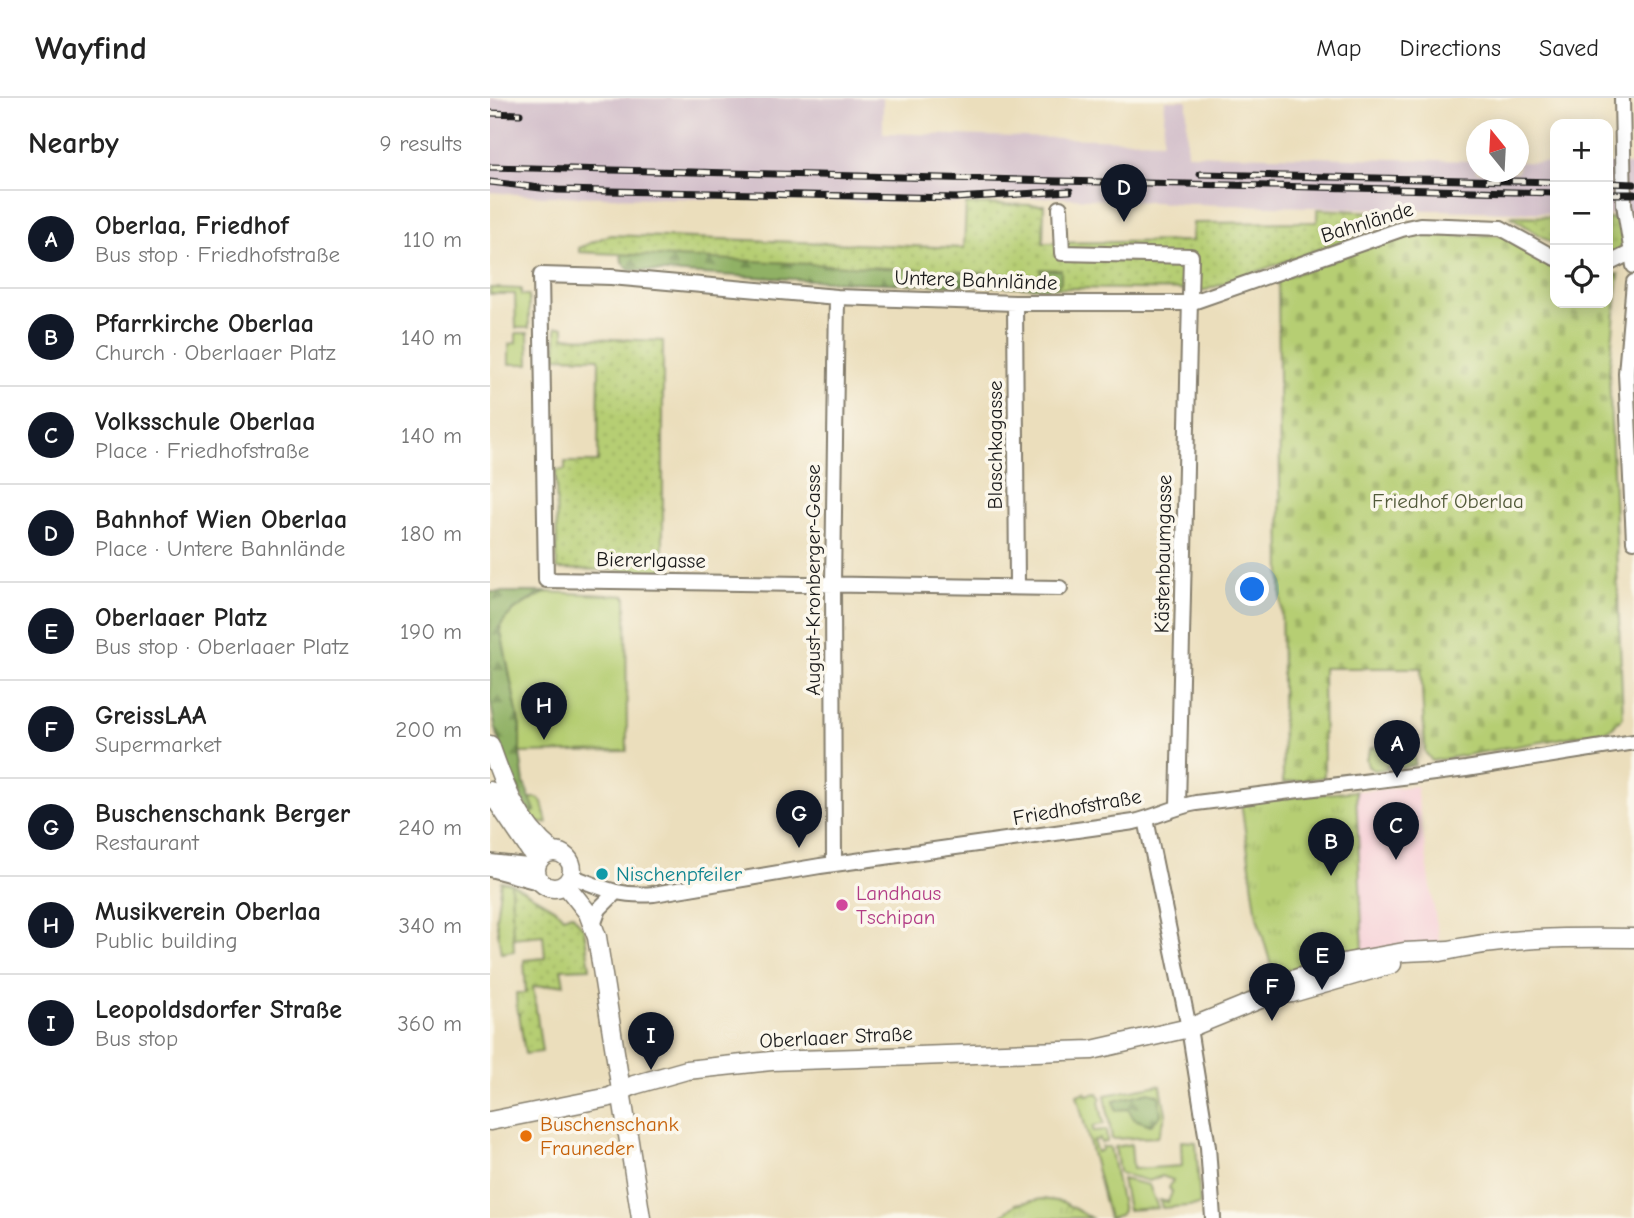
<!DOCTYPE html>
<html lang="en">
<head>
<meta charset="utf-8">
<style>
	body { margin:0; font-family:"Comic Neue",sans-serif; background:#f2f2f2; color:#222 }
	.controls { position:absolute; right:21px; top:21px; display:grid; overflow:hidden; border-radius:14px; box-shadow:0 4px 18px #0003 }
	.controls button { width:63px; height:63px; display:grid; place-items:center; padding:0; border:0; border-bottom:2px solid #e0e0e0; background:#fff; color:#222; font:35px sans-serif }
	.compass { position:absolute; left:976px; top:21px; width:63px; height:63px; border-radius:50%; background:#fff; box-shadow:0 4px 18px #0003; rotate:342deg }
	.you { position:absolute; left:763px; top:492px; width:24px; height:24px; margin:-18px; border:5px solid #fff; border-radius:50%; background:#1a73e8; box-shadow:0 0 0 10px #1a73e833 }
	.badge { display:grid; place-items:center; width:46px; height:46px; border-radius:50%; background:#111827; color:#fff; font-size:23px; font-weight:700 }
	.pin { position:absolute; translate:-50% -58px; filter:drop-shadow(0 2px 4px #0008) }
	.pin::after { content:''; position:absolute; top:37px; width:24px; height:21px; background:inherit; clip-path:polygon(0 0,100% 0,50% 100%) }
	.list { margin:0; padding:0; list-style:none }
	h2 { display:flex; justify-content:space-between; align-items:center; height:91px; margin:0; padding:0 28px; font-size:30px }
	h2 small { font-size:23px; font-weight:400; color:#767676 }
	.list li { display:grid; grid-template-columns:46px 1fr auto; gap:21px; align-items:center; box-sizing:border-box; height:98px; padding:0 28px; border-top:2px solid #e0e0e0 }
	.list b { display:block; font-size:26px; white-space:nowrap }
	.list p { margin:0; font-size:23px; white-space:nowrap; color:#767676 }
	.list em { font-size:23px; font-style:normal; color:#767676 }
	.icon { flex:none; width:38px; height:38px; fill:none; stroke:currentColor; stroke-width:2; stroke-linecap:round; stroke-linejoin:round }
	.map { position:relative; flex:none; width:1144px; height:1120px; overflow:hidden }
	header { display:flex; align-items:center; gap:42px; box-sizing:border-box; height:98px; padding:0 35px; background:#fff; border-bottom:2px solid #e0e0e0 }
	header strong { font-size:33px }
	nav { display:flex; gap:38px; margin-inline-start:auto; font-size:24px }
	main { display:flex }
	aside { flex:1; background:#fff }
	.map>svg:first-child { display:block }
	.built { fill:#f6cfd7 }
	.railway { fill:#d1bdc9 }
	.grass { fill:#b6ce73; stroke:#697548; stroke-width:2 }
	.forest { fill:url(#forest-firs); stroke:#566640; stroke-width:2 }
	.cemetery { fill:url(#cemetery-stones); stroke:#697548; stroke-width:2 }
	.park { fill:url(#park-tufts); stroke:#697548; stroke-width:2 }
	.garden { fill:url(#garden-dots); stroke:#697548; stroke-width:2 }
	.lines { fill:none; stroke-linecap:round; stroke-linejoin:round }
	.minor-casing { stroke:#847d6c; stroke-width:18 }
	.major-casing { stroke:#847d6c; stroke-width:21 }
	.minor { stroke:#fff; stroke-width:14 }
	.major { stroke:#fff; stroke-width:18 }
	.rail-casing { stroke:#1c1c1c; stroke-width:7 }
	.rail { stroke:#fbf7ec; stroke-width:4.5; stroke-dasharray:13; stroke-linecap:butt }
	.culture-dot { fill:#0f9aa8; stroke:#fbf7ec; stroke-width:2.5 }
	.hotel-dot { fill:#d1479c; stroke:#fbf7ec; stroke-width:2.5 }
	.food-dot { fill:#e8710a; stroke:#fbf7ec; stroke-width:2.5 }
	.labels { text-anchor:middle; stroke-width:7; stroke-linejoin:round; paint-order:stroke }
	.street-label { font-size:21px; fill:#1c1c1c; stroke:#fbf7ec }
	.park-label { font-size:21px; fill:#525a3a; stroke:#fbf7ec }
	.culture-label { font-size:21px; fill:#0d838f; stroke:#fbf7ec; text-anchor:start }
	.hotel-label { font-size:21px; fill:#b23c85; stroke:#fbf7ec; text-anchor:start }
	.food-label { font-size:21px; fill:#c56008; stroke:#fbf7ec; text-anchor:start }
</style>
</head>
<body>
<header>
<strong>Wayfind</strong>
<nav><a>Map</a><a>Directions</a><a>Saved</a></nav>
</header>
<main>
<aside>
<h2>Nearby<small>9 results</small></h2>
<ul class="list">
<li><span class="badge">A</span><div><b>Oberlaa, Friedhof</b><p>Bus stop · Friedhofstraße</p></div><em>110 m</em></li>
<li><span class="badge">B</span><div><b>Pfarrkirche Oberlaa</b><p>Church · Oberlaaer Platz</p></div><em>140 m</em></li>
<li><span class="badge">C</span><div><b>Volksschule Oberlaa</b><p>Place · Friedhofstraße</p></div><em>140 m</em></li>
<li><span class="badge">D</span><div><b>Bahnhof Wien Oberlaa</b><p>Place · Untere Bahnlände</p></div><em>180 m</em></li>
<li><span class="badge">E</span><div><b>Oberlaaer Platz</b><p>Bus stop · Oberlaaer Platz</p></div><em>190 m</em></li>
<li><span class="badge">F</span><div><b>GreissLAA</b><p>Supermarket</p></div><em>200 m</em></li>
<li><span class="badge">G</span><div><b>Buschenschank Berger</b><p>Restaurant</p></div><em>240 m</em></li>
<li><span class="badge">H</span><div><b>Musikverein Oberlaa</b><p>Public building</p></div><em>340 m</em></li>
<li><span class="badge">I</span><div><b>Leopoldsdorfer Straße</b><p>Bus stop</p></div><em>360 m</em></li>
</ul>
</aside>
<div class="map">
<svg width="1144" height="1120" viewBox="0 0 1144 1120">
	<defs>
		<pattern id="forest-firs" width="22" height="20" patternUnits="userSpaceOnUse" patternTransform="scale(1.75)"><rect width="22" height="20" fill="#90b165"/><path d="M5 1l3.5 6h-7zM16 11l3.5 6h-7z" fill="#758f52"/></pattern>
		<pattern id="cemetery-stones" width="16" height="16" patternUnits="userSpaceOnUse" patternTransform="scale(1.75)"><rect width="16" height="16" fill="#b6ce73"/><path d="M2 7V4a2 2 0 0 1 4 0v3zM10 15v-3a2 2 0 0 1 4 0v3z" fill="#9cb063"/></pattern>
		<pattern id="park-tufts" width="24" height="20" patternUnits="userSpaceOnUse" patternTransform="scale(1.75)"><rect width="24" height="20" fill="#b6ce73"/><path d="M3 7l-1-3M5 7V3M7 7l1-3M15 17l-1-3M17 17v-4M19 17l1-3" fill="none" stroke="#9cb063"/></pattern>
		<pattern id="garden-dots" width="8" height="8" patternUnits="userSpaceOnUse" patternTransform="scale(1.75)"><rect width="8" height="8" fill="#b6ce73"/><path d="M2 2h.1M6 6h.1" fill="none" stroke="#9cb063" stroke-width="1.8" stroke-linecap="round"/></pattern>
	</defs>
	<rect width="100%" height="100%" fill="#fbf7ec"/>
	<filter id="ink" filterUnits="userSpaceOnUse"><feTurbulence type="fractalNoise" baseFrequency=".0143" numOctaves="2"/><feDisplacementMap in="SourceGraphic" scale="14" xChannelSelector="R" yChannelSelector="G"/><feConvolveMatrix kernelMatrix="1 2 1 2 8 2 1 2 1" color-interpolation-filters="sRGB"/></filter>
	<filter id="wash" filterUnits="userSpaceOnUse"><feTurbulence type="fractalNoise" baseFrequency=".00686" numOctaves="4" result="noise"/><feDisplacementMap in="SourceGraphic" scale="28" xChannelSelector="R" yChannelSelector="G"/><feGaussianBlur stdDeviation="1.57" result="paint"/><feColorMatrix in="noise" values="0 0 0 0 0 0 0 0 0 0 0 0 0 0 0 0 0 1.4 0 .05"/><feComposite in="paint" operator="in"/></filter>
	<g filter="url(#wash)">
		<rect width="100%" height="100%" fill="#ebdebc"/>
		<path class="built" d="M926 688 950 850 873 857 866 693Z"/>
		<path class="railway" d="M0 0H393V35L673 43 675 2H697V56L986 63V74H1028L1029 64 1065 65V115L703 106 561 99 469 105 53 98 0 94Z
			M1118 66 1144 67V117L1118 116Z"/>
		<path class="grass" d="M0 190 31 191V197H39V230H26L25 196H0Z
			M26 235H38L39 266H19V246L26 245Z
			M57 494 136 498 137 653 30 655V629L10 529C17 513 41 501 57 494Z
			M919 646 924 652 925 667 911 670 910 666 897 667V671L883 672 878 668 876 661 881 650Z
			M40 700H48L52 704 57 725H46L40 715 45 713Z
			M11 783 21 785 24 853 11 855 6 820Z
			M669 987 671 988 676 1016 668 1039 622 1041 615 997Z
			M595 994 596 997 608 995 611 1001 609 1003 614 1026 603 1028V1033L616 1032 617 1044 611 1045 610 1041 603 1043 607 1054 612 1052V1049H620L633 1113 630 1117 619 1120 587 997Z
			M691 1043 706 1044 710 1107 672 1110 670 1102 678 1104 682 1094 679 1090 683 1082 672 1078 659 1083 632 1076 629 1074 625 1049 641 1046 643 1071 692 1068Z
			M632 1081 659 1087 668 1110 638 1112Z"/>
		<path class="forest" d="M131 155 550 178V171L571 172V184L566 190 356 184 139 172 132 164Z
			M0 494H57C41 501 17 513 10 529L30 629V655L34 685 45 713 40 715C20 680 4 637 0 597 0 563 0 527 0 494Z
			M659 994 669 997 671 1017 661 1027 644 1021 638 1011 626 1012 624 1003Z"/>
		<path class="cemetery" d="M1014 137 1065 166V205H1118V177L1129 176 1119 274 1133 619 1119 632 942 663 935 654 931 570H833L834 679 793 685 788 182 910 138Z"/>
		<path class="park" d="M866 693 873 852 827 862 784 877 767 819 751 704Z
			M552 1101 573 1104 601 1120H509L526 1106Z"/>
		<path class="garden" d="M476 106 554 107 553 145 702 143 703 125 827 124V111L926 116 716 192 566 190 571 184V172L551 171 550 178 89 154V150L119 137 474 150Z
			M1020 118 1065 119V147Z
			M1118 120 1144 121V156L1118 158Z
			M66 229H74V239L173 243V473L67 471 66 372H75V364H108L109 260 66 259Z
			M21 785 67 812 73 819 82 816 94 831 100 870 71 871 74 886 43 889 52 954 35 956 29 915H27L26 895H36L34 862 55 860 53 837 23 840Z"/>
	</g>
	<g filter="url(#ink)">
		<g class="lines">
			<g class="minor-casing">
				<path id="minor" d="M1132 0 1134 106 1144 168
					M570 110 572 155 701 158 688 708
					M1118 166 1142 154
					M1144 184 1136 275 1144 443
					M525 205 527 488
					M570 490 56 482 51 177 121 179 347 199 525 205H700L912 131 930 127 1011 130 1065 160
					M656 721 699 930 718 1049 723 1120
					M0 764 47 769
					M344 766 343 486 347 199
					M0 771 52 785
					M81 778C112 790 129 799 164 796L330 768 644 724C666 719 684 709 706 705L976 671 1144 644
					M103 827 109 811 125 795"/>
			</g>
			<g class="major-casing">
				<path id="major" d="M0 647C15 690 27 724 63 754
					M0 693 48 764
					M46 772a18 18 0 1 1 36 0a18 18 0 1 1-36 0Z
					M75 786 98 815 107 839 151 1120
					M950 854C1013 839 1080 839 1144 840
					M780 897 802 895 902 866
					M0 1023 120 999 144 987 197 972 281 963 602 952 699 930 780 897 799 883 858 864 914 854 959 852"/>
			</g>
			<use href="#minor" class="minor"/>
			<use href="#major" class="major"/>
			<g class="rail-casing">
				<path id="rail" d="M0 15 30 16
					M0 69 1065 95
					M710 76 1065 84
					M0 84 68 92 466 100 580 93
					M1118 85 1144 86
					M1118 96H1144"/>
			</g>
			<use href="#rail" class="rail"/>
		</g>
	</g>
	<circle class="culture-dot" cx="112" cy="776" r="7"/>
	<circle class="hotel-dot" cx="352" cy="807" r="7"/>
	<circle class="food-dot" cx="36" cy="1038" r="7"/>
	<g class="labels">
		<g class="street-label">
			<text transform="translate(877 124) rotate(-17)" y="7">Bahnlände</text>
			<text transform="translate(486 182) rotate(2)" y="7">Untere Bahnlände</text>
			<text transform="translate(505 347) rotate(-90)" y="7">Blaschkagasse</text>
			<text transform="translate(673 456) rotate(-89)" y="7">Kästenbaumgasse</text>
			<text transform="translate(161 462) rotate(1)" y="7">Biererlgasse</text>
			<text transform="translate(323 482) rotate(-90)" y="7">August-Kronberger-Gasse</text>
			<text transform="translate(587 709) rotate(-10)" y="7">Friedhofstraße</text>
			<text transform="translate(346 939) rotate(-3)" y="7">Oberlaaer Straße</text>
		</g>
		<g class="park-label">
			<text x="958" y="410">Friedhof Oberlaa</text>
		</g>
		<g class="culture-label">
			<text x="126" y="783">Nischenpfeiler</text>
		</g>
		<g class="hotel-label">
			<text x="366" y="802">Landhaus<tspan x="366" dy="24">Tschipan</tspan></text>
		</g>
		<g class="food-label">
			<text x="50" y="1033">Buschenschank<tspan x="50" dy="24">Frauneder</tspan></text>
		</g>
	</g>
</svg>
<div class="controls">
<button>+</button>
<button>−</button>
<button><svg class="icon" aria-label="locate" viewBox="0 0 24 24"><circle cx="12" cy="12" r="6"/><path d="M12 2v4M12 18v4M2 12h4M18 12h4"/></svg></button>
</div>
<svg class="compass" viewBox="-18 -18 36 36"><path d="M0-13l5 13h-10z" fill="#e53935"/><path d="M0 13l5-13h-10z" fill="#767676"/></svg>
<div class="you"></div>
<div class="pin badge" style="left:907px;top:680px">A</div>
<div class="pin badge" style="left:841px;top:778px">B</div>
<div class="pin badge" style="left:906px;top:762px">C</div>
<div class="pin badge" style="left:634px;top:124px">D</div>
<div class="pin badge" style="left:832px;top:892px">E</div>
<div class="pin badge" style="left:782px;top:923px">F</div>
<div class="pin badge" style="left:309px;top:750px">G</div>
<div class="pin badge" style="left:54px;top:642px">H</div>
<div class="pin badge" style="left:161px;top:972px">I</div>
</div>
</main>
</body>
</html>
